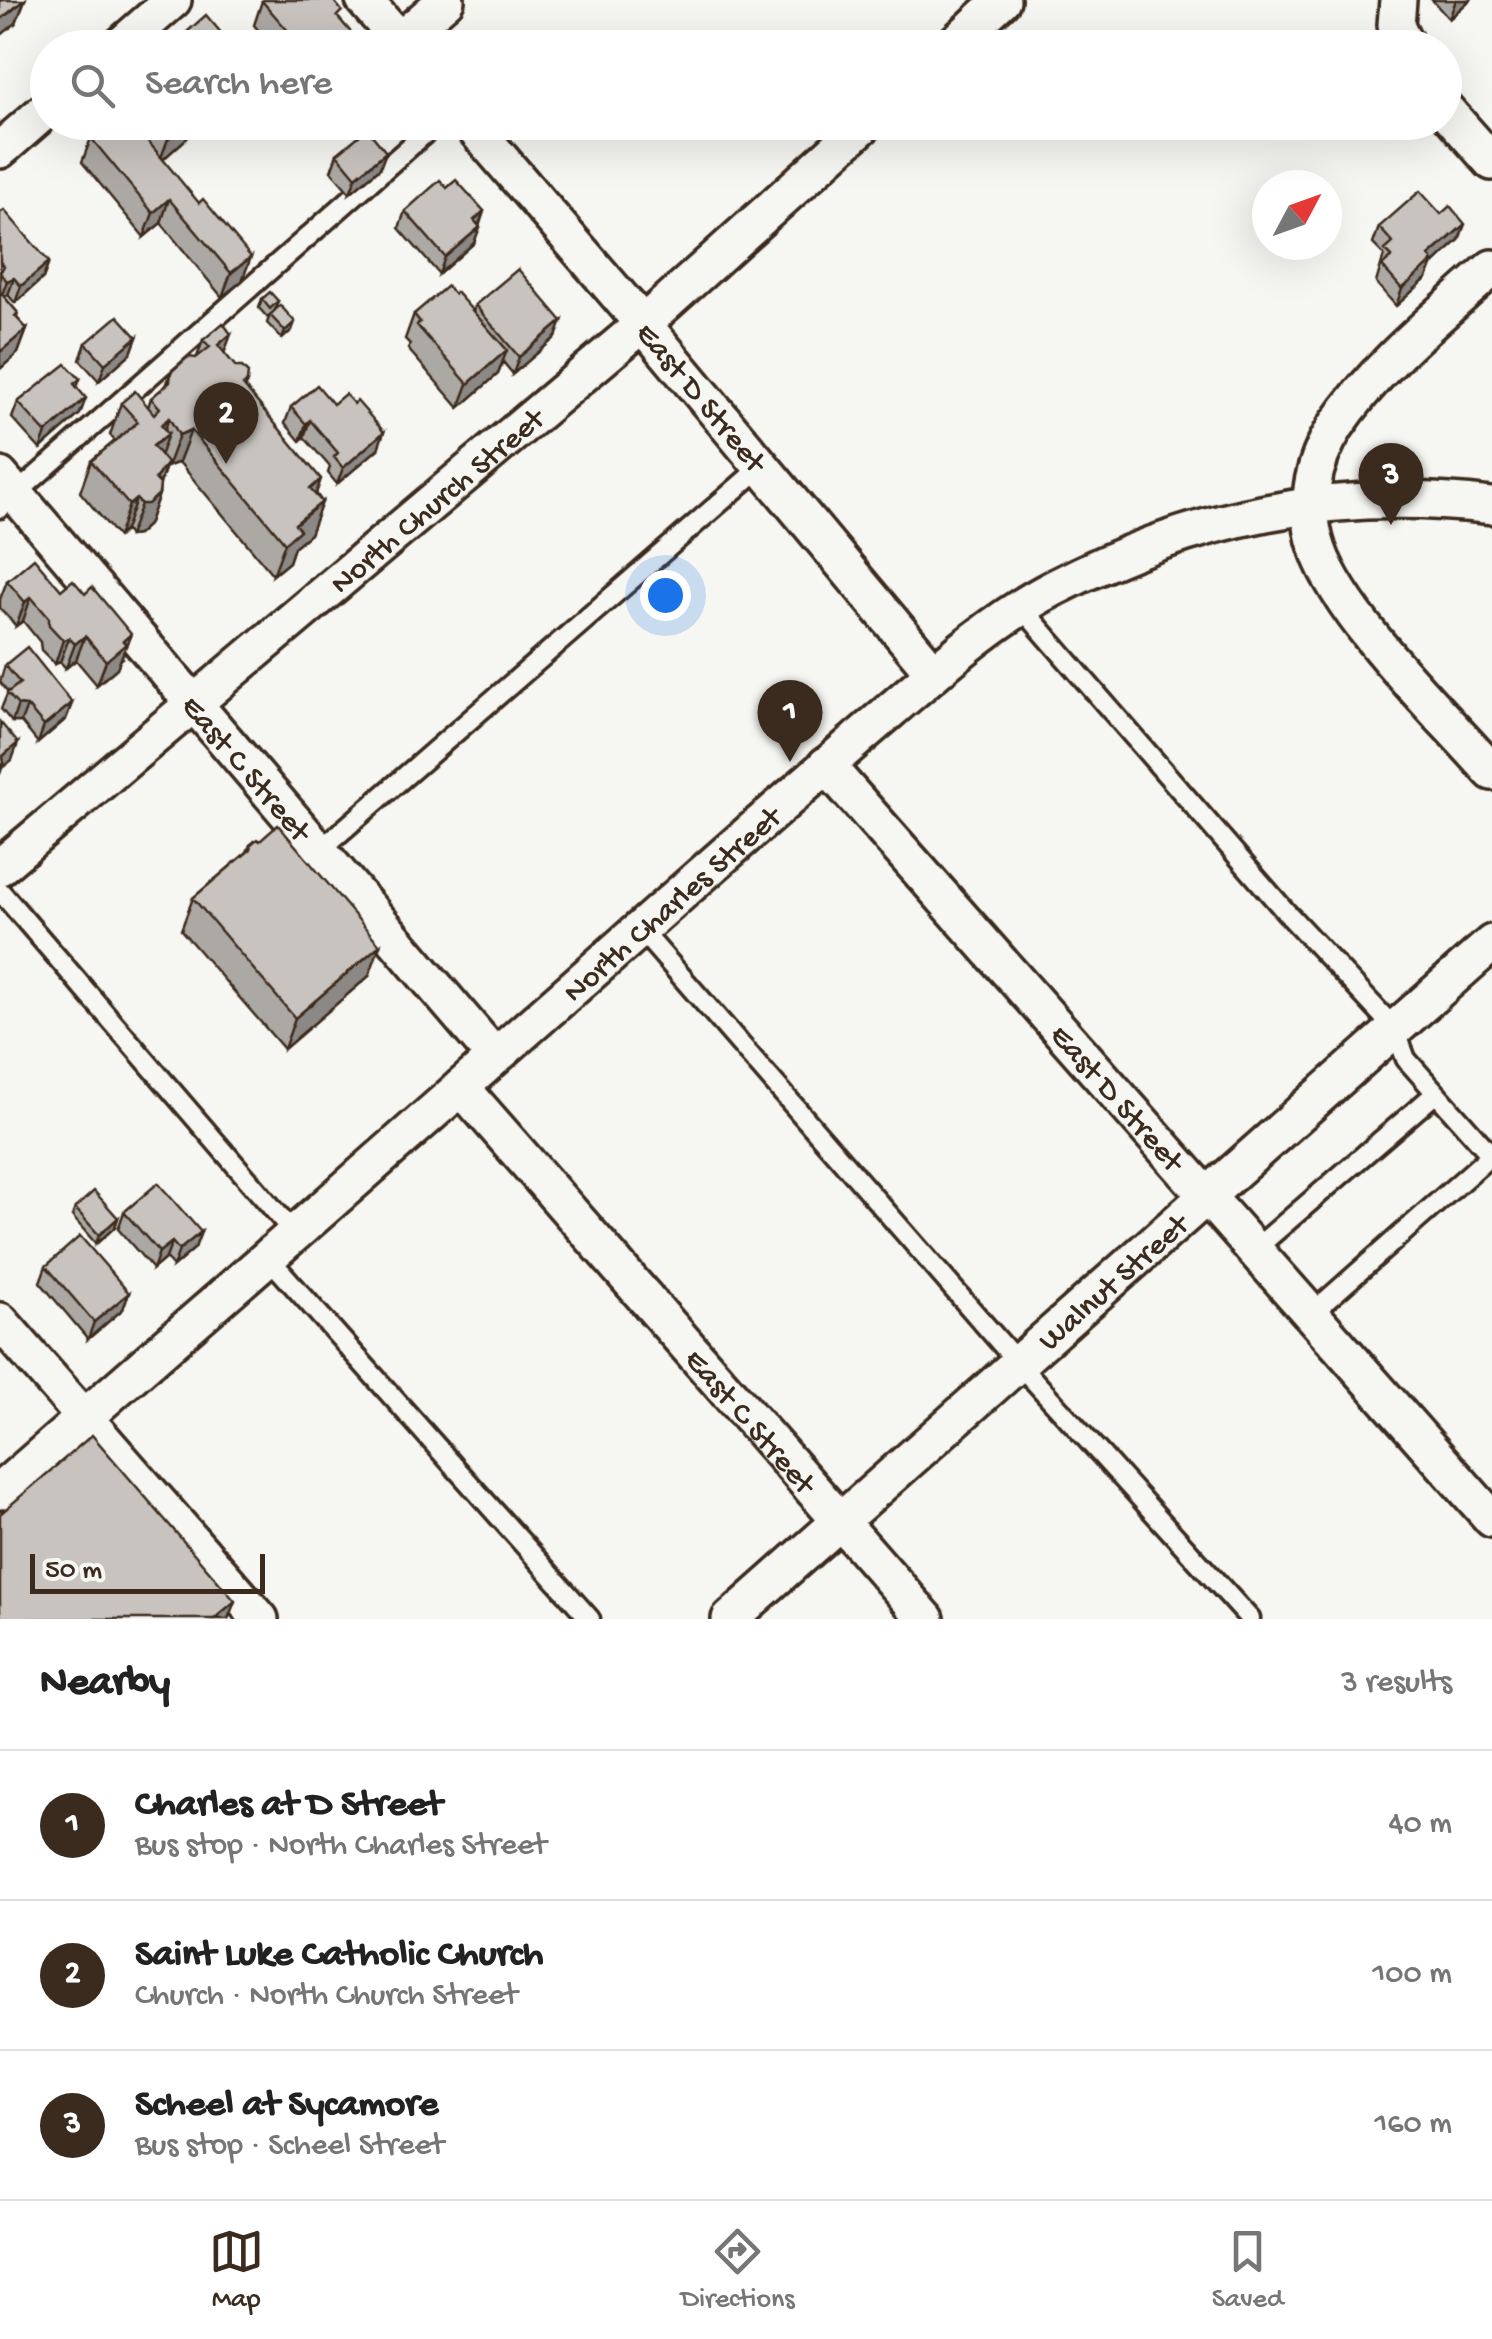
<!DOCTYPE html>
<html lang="en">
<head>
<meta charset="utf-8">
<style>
	body { margin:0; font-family:"Gochi Hand",sans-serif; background:#f6f6f6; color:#222 }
	.compass { position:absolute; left:1252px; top:170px; width:90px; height:90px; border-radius:50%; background:#fff; box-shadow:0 10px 40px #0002; rotate:49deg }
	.scale { position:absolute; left:30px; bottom:25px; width:235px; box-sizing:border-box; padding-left:10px; border:5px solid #3b2a1e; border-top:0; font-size:28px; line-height:35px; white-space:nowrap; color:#3b2a1e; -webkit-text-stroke:8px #f6f6f2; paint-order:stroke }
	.you { position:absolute; left:665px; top:595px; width:35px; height:35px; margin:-25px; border:8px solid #fff; border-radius:50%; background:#1a73e8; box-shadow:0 0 0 15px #1a73e833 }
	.badge { display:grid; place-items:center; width:65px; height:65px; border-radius:50%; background:#3b2a1e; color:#fff; font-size:32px; font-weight:700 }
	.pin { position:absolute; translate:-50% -82px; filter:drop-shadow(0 2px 5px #0008) }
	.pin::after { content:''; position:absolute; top:52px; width:35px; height:30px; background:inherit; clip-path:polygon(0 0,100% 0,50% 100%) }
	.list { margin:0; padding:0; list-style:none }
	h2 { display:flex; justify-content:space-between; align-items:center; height:130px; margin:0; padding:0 40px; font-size:42px }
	h2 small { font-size:32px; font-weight:400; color:#767676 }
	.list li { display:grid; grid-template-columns:65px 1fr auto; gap:30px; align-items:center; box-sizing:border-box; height:150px; padding:0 40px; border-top:2px solid #e0e0e0 }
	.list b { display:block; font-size:38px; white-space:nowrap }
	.list p { margin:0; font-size:32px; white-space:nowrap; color:#767676 }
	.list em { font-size:32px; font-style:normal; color:#767676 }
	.icon { flex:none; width:55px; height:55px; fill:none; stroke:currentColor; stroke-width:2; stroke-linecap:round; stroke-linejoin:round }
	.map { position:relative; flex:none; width:1492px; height:1619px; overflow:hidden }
	.search { position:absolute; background:#fff; box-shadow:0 10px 40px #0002; left:30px; right:30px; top:30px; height:110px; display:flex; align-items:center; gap:25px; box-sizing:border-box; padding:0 35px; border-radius:55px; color:#767676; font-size:38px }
	.sheet { height:580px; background:#fff }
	nav { display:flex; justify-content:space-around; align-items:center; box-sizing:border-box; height:140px; border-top:2px solid #e0e0e0; background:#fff; font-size:28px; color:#767676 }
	nav a { display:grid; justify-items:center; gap:5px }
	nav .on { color:#3b2a1e }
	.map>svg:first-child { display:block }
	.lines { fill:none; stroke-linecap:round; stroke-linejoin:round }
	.service-casing { stroke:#3b2a1e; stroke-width:25 }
	.minor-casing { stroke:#3b2a1e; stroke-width:42 }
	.service { stroke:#f6f6f2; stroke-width:18 }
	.minor { stroke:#f6f6f2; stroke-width:35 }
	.wall { fill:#aca8a3; stroke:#3b2a1e; stroke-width:2.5 }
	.shaded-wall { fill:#8c8885; stroke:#3b2a1e; stroke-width:2.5 }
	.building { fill:#c8c3be; stroke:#3b2a1e; stroke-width:2.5 }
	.labels { text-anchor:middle; stroke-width:8; stroke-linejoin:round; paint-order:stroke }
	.street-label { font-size:32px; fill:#3b2a1e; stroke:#f6f6f2 }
</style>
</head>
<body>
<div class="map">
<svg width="1492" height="1619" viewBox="0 0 1492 1619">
	<rect width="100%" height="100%" fill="#f6f6f2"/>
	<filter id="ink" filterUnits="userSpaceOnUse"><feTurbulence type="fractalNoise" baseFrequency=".01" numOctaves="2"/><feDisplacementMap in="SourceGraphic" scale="20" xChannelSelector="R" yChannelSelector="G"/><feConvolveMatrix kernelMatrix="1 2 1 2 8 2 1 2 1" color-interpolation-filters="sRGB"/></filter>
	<g filter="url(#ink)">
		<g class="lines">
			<g class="service-casing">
				<path id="service" d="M0 508 438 122
					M1022 608 1286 912 1395 1029 1406 1059 1492 1156
					M319 851 762 466
					M0 891 294 1233
					M640 929 1018 1363 1250 1619
					M1254 1250 1436 1093
					M268 1257 590 1619
					M1311 1314 1491 1155"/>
			</g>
			<g class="minor-casing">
				<g id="minor">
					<path d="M364 0 406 48"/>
					<path d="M1398 0 1396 25 1407 48"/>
					<path d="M400 40 446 0"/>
					<path d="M118 48 173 0"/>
					<path d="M950 48 1002 0"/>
					<path d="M1444 108 1492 162"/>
					<path id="s1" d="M469 122 643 324 934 673"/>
					<path d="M0 150 48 108"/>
					<path d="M1492 268C1438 317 1377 365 1336 426 1312 463 1303 508 1318 550 1342 619 1442 715 1492 772"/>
					<path id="s2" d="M0 476 495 1057"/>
					<path id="s3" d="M826 765 1492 1519"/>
					<path id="s4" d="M0 867 643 324 867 122"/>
					<path id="s5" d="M461 1087 926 1619"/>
					<path d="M0 1321 260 1619"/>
					<path id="s6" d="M0 1491C231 1291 460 1088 689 886 756 827 823 768 891 710 942 666 994 619 1054 588 1193 516 1336 487 1492 506"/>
					<path id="s7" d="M730 1619 1492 943"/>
				</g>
			</g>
			<use href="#service" class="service"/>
			<use href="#minor" class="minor"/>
		</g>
		<path class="wall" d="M1432 0H1470L1449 19Z
			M262 1 339 19 360 43 359 48H273L254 25Z
			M153 122H205L163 159 242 281 222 297 161 223 144 237 82 162 91 138 147 140Z
			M337 154 380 168 350 193 331 171Z
			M447 188 484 211 474 243 439 274 399 228 405 211Z
			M0 213 49 262 43 278 15 303 8 295 4 296 18 313 17 318 27 329 18 353 0 369Z
			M1379 227 1459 240 1432 265 1427 278 1396 306 1376 283 1384 255 1373 244Z
			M454 294 473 311 475 305 556 337 513 374 503 362 498 374 459 408 408 349 410 344 405 339 414 314Z
			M262 299 278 301 275 310 292 330 282 339 267 323 270 315 267 317 259 308Z
			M137 337 131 353 99 381 80 360 86 343Z
			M203 340 224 353 247 382 245 388 322 502 310 534 294 547 289 562 273 575 179 462 167 467 166 465 160 484 159 494 148 525 137 535 129 536 125 530 118 537 80 492 91 461 115 441 110 435 121 403 148 407 151 398 166 386 171 372 197 357Z
			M80 379 77 387 80 414 40 449 12 418 18 402Z
			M333 404 378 449 337 484 328 473 330 467 304 437 300 441 285 423 291 407Z
			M7 581 61 590 123 658 120 660 117 668 97 685 76 660 66 668 60 662 55 664 41 650 40 642 23 621 16 626 0 608V599Z
			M5 665 72 703 66 719 38 743 21 722H12L1 709 8 692 0 682Z
			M260 841 369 976 284 1049 181 930 193 898 247 852 250 845Z
			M75 1208 118 1218 115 1227 96 1244 72 1216Z
			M124 1212 195 1248 173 1267 166 1258 153 1269 118 1229Z
			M46 1266 123 1309 88 1339 40 1282Z"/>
		<path class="shaded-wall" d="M25 0 16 23 0 36V20Z
			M1456 0H1470L1449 19Z
			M186 122H205L159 163 168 139Z
			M386 152 380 168 350 193 356 177Z
			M169 199 161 223 144 237 153 213Z
			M484 211 478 227 474 220Z
			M1465 224 1459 240 1432 265 1427 278 1396 306 1402 289 1429 256Z
			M480 227 474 243 439 274 445 257Z
			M251 257 242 281 222 297 231 273Z
			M49 262 43 278 15 303 21 286Z
			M14 278 8 295 1 297 7 281Z
			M562 321 556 337 513 374 519 357Z
			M295 322 292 330 282 339 285 331Z
			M27 329 18 353 0 369V352Z
			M231 334 220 365 218 345Z
			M137 337 131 353 99 381 105 364Z
			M507 350 498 374 459 408 468 384Z
			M86 398 80 414 40 449 46 433Z
			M169 418 161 440 168 434 157 465 141 478 161 425Z
			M310 420 304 437 300 441 306 424Z
			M191 430 179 462 167 467 179 435Z
			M384 432 378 449 337 484 343 468Z
			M167 463 156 494H159L148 525 137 535 129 536 141 504 155 479Z
			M321 479 310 511V489Z
			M136 499 125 530 118 537 129 505Z
			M322 502 310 534 294 547 289 562 273 575 285 543 295 524Z
			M31 597 23 621 16 626 25 602Z
			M131 634 117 668 97 685 106 661 123 641Z
			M85 636 76 660 66 668 75 644Z
			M69 638 60 662 55 664 63 640Z
			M72 703 66 719 38 743 44 726Z
			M18 705 27 706 21 722H12Z
			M18 743 12 760 2 768 0 774V765L3 756Z
			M380 945 369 976 284 1049 295 1018Z
			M118 1218 115 1227 96 1244 99 1235Z
			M201 1232 195 1248 173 1267 179 1250Z
			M172 1242 166 1258 153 1269 159 1252Z
			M129 1293 123 1309 88 1339 94 1322Z
			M235 1601 228 1619H214Z"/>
		<path class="building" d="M0 0H24L0 20Z
			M264 0H333L342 11 337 16 360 43 356 48H303L262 1Z
			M206 15 234 48H169Z
			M109 122H132L199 203 203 199 251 257 231 273 169 199 153 213 91 138Z
			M153 122H186L168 139Z
			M367 129 386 152 356 177 337 154Z
			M440 180 447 188 456 180 484 211 474 220 480 227 445 257 405 211Z
			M1420 191 1441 214 1450 206 1465 224 1429 256 1433 261 1402 289 1382 266 1392 257 1385 250 1393 243 1379 227Z
			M4 210 49 262 21 286 14 278 7 281 0 273 4 266 0 262V213Z
			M518 269 562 321 519 357 475 305Z
			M447 286 454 294 456 292 507 350 468 384 417 325 420 322 414 314Z
			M0 292 18 313 15 316 27 329 0 352Z
			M270 292 278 301 270 309 262 299Z
			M280 305 295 322 285 331 270 315Z
			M118 316 137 337 105 364 86 343Z
			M223 323 231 334 218 345 236 367H242L248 373 247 382 243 385 321 479 310 489 322 502 295 524 300 530 285 543 191 430 179 435 169 418 161 425 168 434 153 446 167 463 155 479 160 484 159 494 148 504H141L136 499 129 505 91 461 138 422 121 403 135 391 154 414 160 408 151 398 170 382 171 372 188 357 196 358 210 347 203 340Z
			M66 364 80 379 74 384 86 398 46 433 18 402Z
			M317 385 333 404 345 394 354 404 357 401 384 432 343 468 334 457 338 453 310 420 306 424 291 407Z
			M34 558 61 590 73 580 85 594 92 587 131 634 123 641 126 644 106 661 85 636 75 644 69 638 63 640 49 625V618L31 597 25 602 7 581Z
			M27 647 72 703 44 726 27 706 18 705 7 693 20 683 5 665Z
			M0 722 18 743 3 756 4 763 0 767Z
			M278 825 380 945 295 1018 193 898 251 849 250 845 257 839 260 841Z
			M158 1183 201 1232 179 1250 172 1242 159 1252 124 1212Z
			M94 1191 118 1218 99 1235 75 1208Z
			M80 1236 129 1293 94 1322 46 1266Z
			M92 1435 235 1601 214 1619H0V1514Z"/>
	</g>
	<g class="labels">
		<g class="street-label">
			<text dy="11" stroke="none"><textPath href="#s1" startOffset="360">East D Street</textPath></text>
			<text dy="11" stroke="none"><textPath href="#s4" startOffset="570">North Church Street</textPath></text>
			<text dy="11" stroke="none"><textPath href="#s2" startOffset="382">East C Street</textPath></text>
			<text dy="11" stroke="none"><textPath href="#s6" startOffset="892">North Charles Street</textPath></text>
			<text dy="11" stroke="none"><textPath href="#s3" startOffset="442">East D Street</textPath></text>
			<text dy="11" stroke="none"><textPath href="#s7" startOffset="510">Walnut Street</textPath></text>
			<text dy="11" stroke="none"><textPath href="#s5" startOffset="442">East C Street</textPath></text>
		</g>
	</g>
</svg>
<svg class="compass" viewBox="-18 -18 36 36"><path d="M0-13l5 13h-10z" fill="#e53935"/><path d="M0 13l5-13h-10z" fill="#767676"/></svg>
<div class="scale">50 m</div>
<div class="you"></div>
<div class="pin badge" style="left:790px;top:762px">1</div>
<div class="pin badge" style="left:226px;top:464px">2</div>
<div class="pin badge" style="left:1391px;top:525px">3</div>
<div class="search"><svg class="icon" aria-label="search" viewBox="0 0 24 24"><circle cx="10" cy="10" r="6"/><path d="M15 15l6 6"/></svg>Search here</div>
</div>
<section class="sheet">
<h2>Nearby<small>3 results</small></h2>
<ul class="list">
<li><span class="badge">1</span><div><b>Charles at D Street</b><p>Bus stop · North Charles Street</p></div><em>40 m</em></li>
<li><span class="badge">2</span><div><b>Saint Luke Catholic Church</b><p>Church · North Church Street</p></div><em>100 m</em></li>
<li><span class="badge">3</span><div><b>Scheel at Sycamore</b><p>Bus stop · Scheel Street</p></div><em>160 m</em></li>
</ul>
</section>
<nav>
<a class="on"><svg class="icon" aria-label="map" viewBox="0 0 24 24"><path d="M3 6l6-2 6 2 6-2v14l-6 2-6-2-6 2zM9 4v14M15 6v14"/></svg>Map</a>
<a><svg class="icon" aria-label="directions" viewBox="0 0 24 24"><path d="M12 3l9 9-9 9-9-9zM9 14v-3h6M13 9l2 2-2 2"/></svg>Directions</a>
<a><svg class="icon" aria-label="saved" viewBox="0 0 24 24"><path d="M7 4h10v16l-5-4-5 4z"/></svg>Saved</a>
</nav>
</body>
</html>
